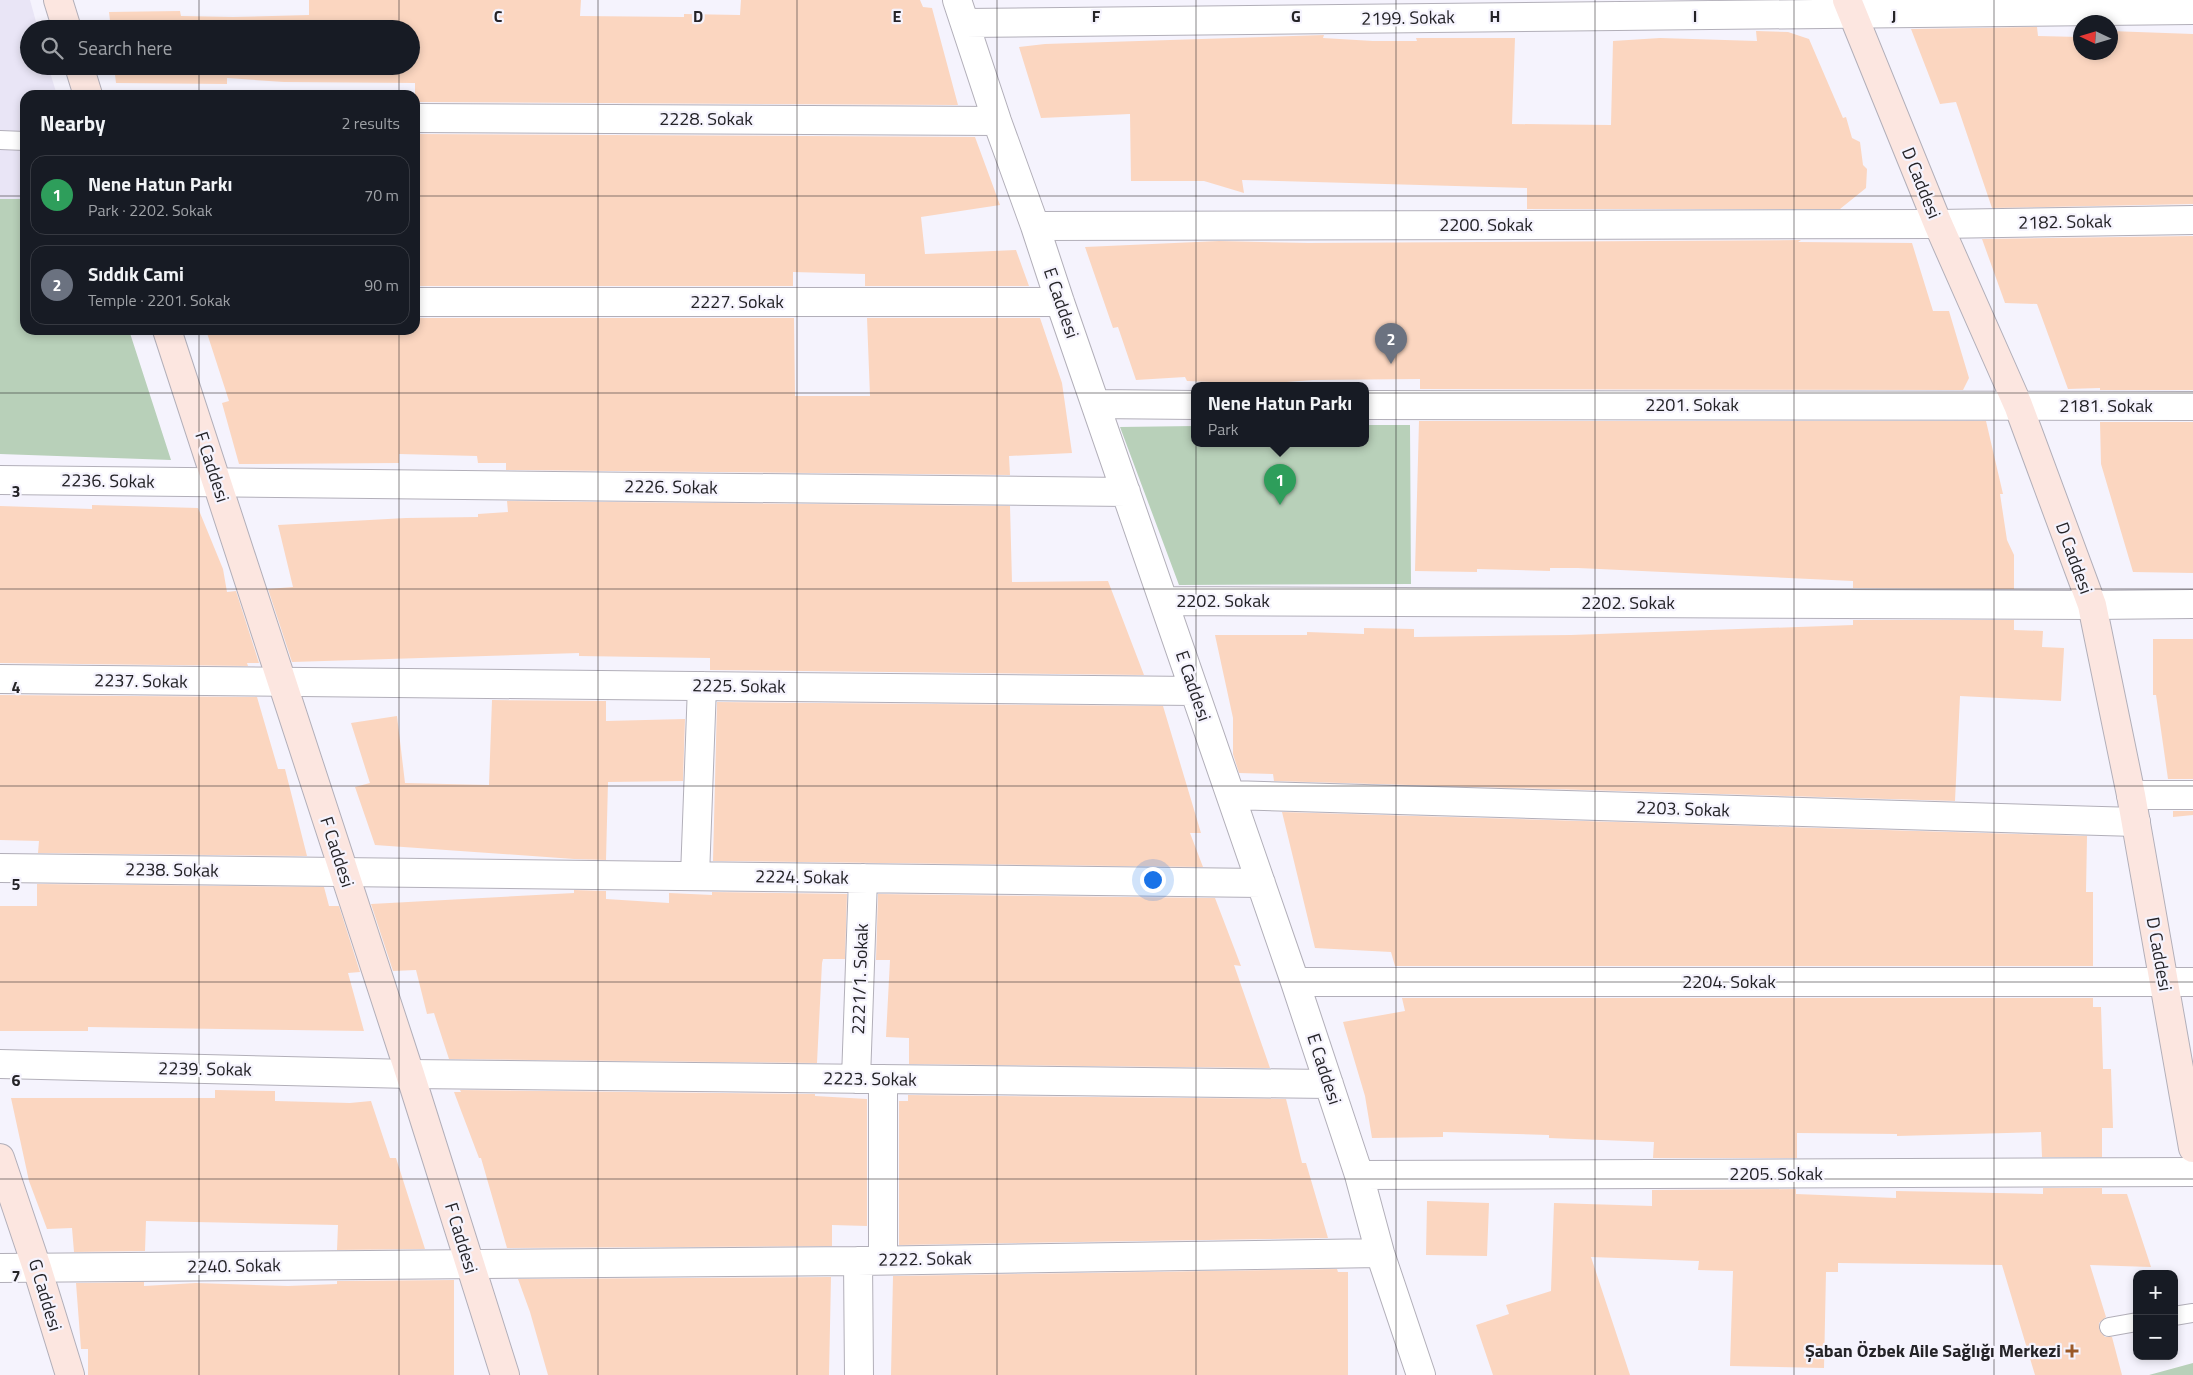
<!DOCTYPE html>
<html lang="en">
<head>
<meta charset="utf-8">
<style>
	body { margin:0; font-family:"Titillium Web",sans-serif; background:#20242c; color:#f1f3f6 }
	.controls { position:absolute; right:15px; bottom:15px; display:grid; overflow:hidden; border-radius:10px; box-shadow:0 2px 8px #0003 }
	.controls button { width:45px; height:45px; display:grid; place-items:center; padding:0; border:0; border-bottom:1px solid #363941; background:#171b24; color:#f1f3f6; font:25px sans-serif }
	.compass { position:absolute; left:2073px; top:15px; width:45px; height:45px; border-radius:50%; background:#171b24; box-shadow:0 2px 8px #0003; rotate:274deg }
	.you { position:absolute; left:1152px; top:879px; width:18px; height:18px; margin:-12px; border:4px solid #fff; border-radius:50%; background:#1a73e8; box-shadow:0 0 0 8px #1a73e833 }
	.badge { display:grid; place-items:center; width:32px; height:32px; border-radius:50%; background:#9b5927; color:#fff; font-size:16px; font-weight:700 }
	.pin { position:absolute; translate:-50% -41px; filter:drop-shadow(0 1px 2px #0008) }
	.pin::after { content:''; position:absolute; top:26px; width:18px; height:15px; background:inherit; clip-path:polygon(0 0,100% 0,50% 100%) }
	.popup { position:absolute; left:1191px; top:382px; width:178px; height:65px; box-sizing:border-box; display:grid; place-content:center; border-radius:10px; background:#171b24; filter:drop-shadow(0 1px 4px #0005); font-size:16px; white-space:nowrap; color:#9ea1a6 }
	.popup b { font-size:19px; color:#f1f3f6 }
	.popup::after { content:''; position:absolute; left:50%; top:100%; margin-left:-10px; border:10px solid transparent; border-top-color:#171b24 }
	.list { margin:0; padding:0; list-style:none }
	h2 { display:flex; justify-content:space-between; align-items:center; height:65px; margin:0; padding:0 20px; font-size:21px }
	h2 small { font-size:16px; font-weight:400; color:#9ea1a6 }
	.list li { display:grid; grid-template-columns:32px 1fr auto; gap:15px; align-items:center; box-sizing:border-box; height:80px; margin:0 10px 10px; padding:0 10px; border:1px solid #363941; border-radius:15px }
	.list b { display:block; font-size:19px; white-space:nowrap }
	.list p { margin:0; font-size:16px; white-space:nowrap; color:#9ea1a6 }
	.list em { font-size:16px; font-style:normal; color:#9ea1a6 }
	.icon { flex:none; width:28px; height:28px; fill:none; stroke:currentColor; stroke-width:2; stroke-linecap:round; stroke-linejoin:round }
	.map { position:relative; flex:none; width:2193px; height:1375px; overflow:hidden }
	.search { position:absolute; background:#171b24; box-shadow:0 2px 8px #0003; left:20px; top:20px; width:400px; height:55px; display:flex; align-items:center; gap:12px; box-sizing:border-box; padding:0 18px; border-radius:28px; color:#9ea1a6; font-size:19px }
	.panel { position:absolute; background:#171b24; box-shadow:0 2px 8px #0003; left:20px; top:90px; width:400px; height:245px; border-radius:15px }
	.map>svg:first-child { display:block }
	.built { fill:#e9e5f6 }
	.green { fill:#b8d0b9 }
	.building { fill:#fbd6c0 }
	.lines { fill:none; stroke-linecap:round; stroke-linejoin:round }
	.lane-casing { stroke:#b2afb9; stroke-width:20 }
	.street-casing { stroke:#b2afb9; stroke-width:30 }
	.secondary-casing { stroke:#b2afb9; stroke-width:30 }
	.lane { stroke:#fff; stroke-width:18 }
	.street { stroke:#fff; stroke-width:28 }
	.secondary { stroke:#fce6e0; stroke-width:28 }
	.grid { fill:none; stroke:#242327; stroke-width:1; stroke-opacity:0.55 }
	.poi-dot { fill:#9b5927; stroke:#f5f3fd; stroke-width:2 }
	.labels { text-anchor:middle; stroke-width:4.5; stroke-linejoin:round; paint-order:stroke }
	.street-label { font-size:18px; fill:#242327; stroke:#f5f3fd }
	.poi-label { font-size:18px; font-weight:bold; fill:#242327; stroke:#f5f3fd; text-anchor:end }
	.grid-label { font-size:16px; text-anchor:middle; font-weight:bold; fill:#242327; stroke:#f5f3fd; stroke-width:4.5; stroke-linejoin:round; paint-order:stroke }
</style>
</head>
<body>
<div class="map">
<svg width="2193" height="1375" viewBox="0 0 2193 1375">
	<rect width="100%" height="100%" fill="#f5f3fd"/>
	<path class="built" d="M0 0H30L38 29H29V66H48L57 95H25V199H0Z"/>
	<path class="green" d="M0 199H25V330H129L171 460 0 454Z
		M1365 425H1410L1411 584 1179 585 1120 427 1195 426V444H1365Z
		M2193 1363V1375H2149Z"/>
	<path class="building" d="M309 0H581L580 16 684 17V14L740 15 741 0H920L923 7 932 8 958 105 415 102V83L284 82 227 78V84L116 83 114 66H411V29H111L109 12 180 11 181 16 233 17 309 15Z
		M2037 27 2038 36 2080 37V52H2110V31L2193 34V204L1992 208 1956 102 1940 104 1911 29Z
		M1756 31 1788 32 1809 39 1843 118 1846 117 1852 138 1860 142 1863 165 1867 169 1866 188 1840 209H1527V188L1242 180 1244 193 1204 181H1131L1130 114 1041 118 1019 47 1045 44 1324 35 1323 38 1373 41H1417L1416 38H1515L1512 124 1611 125 1613 41 1660 38 1757 41Z
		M415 134 975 137 1000 205 921 217 925 254 1016 250 1029 286H865V274L793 272V286H415Z
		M2193 236V390H2100V388L2068 389 2037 304 2005 303 1982 239Z
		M1801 240 1798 242 1912 243 1933 311H1949L1969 378 1963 390 1420 389V379L1313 380 1259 384 1187 381 1185 377 1136 380 1118 327 1113 328 1085 247 1219 241 1308 243Z
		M415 318H794L795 396H870L867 318H1040L1062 383 1072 453 1009 456 1010 475 506 470V463H478L477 456 399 454V463L239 464 222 403 229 401 206 330H415Z
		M1419 421H1986L2003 494H2000L2007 540 2014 555V589L1853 588V581L1578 568H1550V571L1477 569V572L1415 571Z
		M2100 422H2193V573L2133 572 2101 464Z
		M507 501 1010 506 1012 582 1108 581 1144 675 710 670V658L579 656V653L292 662 268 589 293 587 278 525 406 518 478 517V514L508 512Z
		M92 505 198 508 223 569 227 592 236 591 259 663H247L248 666 0 663V506L92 509Z
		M1853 620H2014V630L2043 631 2042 647 2064 648 2061 701 1960 696 1955 801 1274 781 1273 774 1239 773 1233 754V718L1215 635H1307V632L1364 634V628L1414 629V637L1571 635 1853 625Z
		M2153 639H2193V779H2168L2156 695H2153Z
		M0 695 257 697 278 769H285L307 856 38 853 39 841 0 840Z
		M492 700 606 701V721L685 719 683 781 608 782 606 860 574 859 375 845 355 787 370 783 351 723 397 716 405 783 489 785Z
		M717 702 1163 706 1201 833H1190L1203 867 713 861Z
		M2173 811H2193V815L2173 817Z
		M1282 812 2087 836 2086 892H2093V966H1395L1391 952 1315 948Z
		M37 884 324 887 329 906H339L360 972 348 973 364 1031 88 1027V1031H0V906H37Z
		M574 890 606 891V899L669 903V893L712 895V892L847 894 845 959H823L822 963 817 1063 449 1059 434 1013 427 1014 416 970 393 971 371 904 574 893Z
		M878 894 1215 898 1241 966 1234 965 1270 1068 909 1064V1038L886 1037 890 960H876Z
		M1402 998H2093V1007H2101L2103 1069H2111L2113 1128H2102V1157H2042L2041 1132 1897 1136V1134L1797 1133V1158H1653L1654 1142 1549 1138V1135L1443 1132V1137L1372 1138 1365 1096 1343 1022 1405 1011Z
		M215 1090 275 1091V1101L350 1103 371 1101 390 1158H396L425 1249 337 1250 338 1225 146 1221 145 1251 74 1252 72 1228 47 1229 29 1181 11 1098H215Z
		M460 1090 815 1094V1096L867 1099V1226L832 1225V1246L507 1248 481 1158H479L454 1092H461Z
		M908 1095 1286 1099 1302 1163H1306L1328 1238 899 1245V1101H908Z
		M2043 1188H2102V1194H2127L2151 1267 2090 1265 2106 1317 2099 1323V1329L2105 1337H2112L2122 1375H2035L2002 1265 1838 1263V1272H1826L1824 1368 1730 1366 1733 1271 1698 1270 1699 1261 1591 1257 1630 1375H1493L1476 1325 1509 1314 1506 1305 1551 1291 1554 1203 1652 1206V1190L1796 1189V1194L1896 1198V1191L2043 1194Z
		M1427 1201 1489 1203 1487 1256 1426 1255Z
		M1337 1269 1338 1272H1348V1375H891L893 1276Z
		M831 1277 829 1375H548L530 1312 518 1279Z
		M454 1280V1375H88V1349H81L76 1283 144 1282V1286L196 1283 288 1286 337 1284V1281Z"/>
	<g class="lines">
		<g class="lane-casing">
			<path id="lane" d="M0 140 25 141
				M2174 1316 2193 1313
				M2109 1327 2137 1322"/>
		</g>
		<g class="street-casing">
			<path id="street" d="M957 0 997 121 1035 226 1060 302 1295 982 1359 1175 1380 1253 1421 1375
				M965 23 2193 10
				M415 118 997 121
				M1035 226 1938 224 2193 220
				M415 302H1060
				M1096 404 1195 405
				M1365 405 2193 406
				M0 480 1126 492
				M1164 601 2092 605 2193 604
				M0 679 1194 691
				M1231 795 2136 822
				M2131 795H2193
				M0 868 1261 883
				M695 876 702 686
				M1295 982H2193
				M0 1064 410 1074 1329 1084
				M856 1079 863 878
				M1359 1175 2193 1172
				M883 1260V1079
				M858 1261 859 1375
				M0 1268 858 1261 1380 1253"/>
		</g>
		<g class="secondary-casing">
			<path id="secondary" d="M58 0 67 29
				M1847 0 1938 224 2018 405 2092 605 2131 795 2193 1148
				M79 66 88 95
				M167 330 410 1074 505 1375
				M0 1158 37 1268 70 1375"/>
		</g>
		<use href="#lane" class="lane"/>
		<use href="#street" class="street"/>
		<use href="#secondary" class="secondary"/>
	</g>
	<path class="grid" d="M199 0V29M399 0V29M598 0V1375M797 0V1375M997 0V1375M1196 0V1375M1396 0V1375M1595 0V1375M1794 0V1375M1994 0V1375M199 66V95M399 66V95M0 196H25M415 196H2193M199 330V1375M399 330V1375M0 393H2193M0 589H2193M0 786H2193M0 982H2193M0 1179H2193"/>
	<path class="poi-dot" d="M2069.5 1343.5h5v5h5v5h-5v5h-5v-5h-5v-5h5z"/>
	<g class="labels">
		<g class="street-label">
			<text transform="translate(1408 18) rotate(-1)" y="6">2199. Sokak</text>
			<text x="706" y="125">2228. Sokak</text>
			<text transform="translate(1921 183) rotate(68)" y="6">D Caddesi</text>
			<text transform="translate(2065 222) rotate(-1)" y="6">2182. Sokak</text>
			<text x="1486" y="231">2200. Sokak</text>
			<text x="737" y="308">2227. Sokak</text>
			<text transform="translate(1061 303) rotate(71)" y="6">E Caddesi</text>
			<text x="1692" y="411">2201. Sokak</text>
			<text x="2106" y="412">2181. Sokak</text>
			<text transform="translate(212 467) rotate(72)" y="6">F Caddesi</text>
			<text transform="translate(108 481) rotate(1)" y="6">2236. Sokak</text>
			<text transform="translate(671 487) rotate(1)" y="6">2226. Sokak</text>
			<text transform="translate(2074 558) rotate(70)" y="6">D Caddesi</text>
			<text x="1223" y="607">2202. Sokak</text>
			<text x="1628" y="609">2202. Sokak</text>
			<text transform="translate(141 681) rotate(1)" y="6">2237. Sokak</text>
			<text transform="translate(739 686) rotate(1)" y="6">2225. Sokak</text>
			<text transform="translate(1193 686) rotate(71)" y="6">E Caddesi</text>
			<text transform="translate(1683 809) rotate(2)" y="6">2203. Sokak</text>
			<text transform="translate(337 852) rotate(72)" y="6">F Caddesi</text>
			<text transform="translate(172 870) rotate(1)" y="6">2238. Sokak</text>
			<text transform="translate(802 877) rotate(1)" y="6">2224. Sokak</text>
			<text transform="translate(2159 954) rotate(80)" y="6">D Caddesi</text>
			<text transform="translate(860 979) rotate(-88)" y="6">2221/1. Sokak</text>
			<text x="1729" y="988">2204. Sokak</text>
			<text transform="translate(205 1069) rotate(1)" y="6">2239. Sokak</text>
			<text transform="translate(1324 1069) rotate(72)" y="6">E Caddesi</text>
			<text transform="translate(870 1079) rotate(1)" y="6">2223. Sokak</text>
			<text x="1776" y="1180">2205. Sokak</text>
			<text transform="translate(461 1238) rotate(73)" y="6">F Caddesi</text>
			<text transform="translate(925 1259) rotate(-1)" y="6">2222. Sokak</text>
			<text transform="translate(234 1266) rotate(-1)" y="6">2240. Sokak</text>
			<text transform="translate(45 1295) rotate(73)" y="6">G Caddesi</text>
		</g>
		<g class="poi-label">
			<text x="2061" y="1357">Şaban Özbek Aile Sağlığı Merkezi</text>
		</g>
	</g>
	<g class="grid-label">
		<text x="498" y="22">C</text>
		<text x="698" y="22">D</text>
		<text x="897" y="22">E</text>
		<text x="1096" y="22">F</text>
		<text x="1296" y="22">G</text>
		<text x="1495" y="22">H</text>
		<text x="1695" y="22">I</text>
		<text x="1894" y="22">J</text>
		<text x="16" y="497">3</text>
		<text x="16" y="693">4</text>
		<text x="16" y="890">5</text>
		<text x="16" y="1086">6</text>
		<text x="16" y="1282">7</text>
	</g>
</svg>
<div class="controls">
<button>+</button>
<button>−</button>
</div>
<svg class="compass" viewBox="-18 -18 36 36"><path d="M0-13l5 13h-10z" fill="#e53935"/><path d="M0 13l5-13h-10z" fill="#9ea1a6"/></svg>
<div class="you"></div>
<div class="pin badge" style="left:1280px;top:505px;background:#2e9e5b">1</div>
<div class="popup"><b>Nene Hatun Parkı</b>Park</div>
<div class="pin badge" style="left:1391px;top:364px;background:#6b7280">2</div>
<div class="search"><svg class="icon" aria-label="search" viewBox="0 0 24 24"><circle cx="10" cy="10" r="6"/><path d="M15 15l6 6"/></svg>Search here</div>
<section class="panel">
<h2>Nearby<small>2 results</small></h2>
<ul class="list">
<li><span class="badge" style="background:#2e9e5b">1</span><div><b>Nene Hatun Parkı</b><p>Park · 2202. Sokak</p></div><em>70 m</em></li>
<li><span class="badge" style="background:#6b7280">2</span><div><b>Sıddık Cami</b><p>Temple · 2201. Sokak</p></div><em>90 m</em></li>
</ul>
</section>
</div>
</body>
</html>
